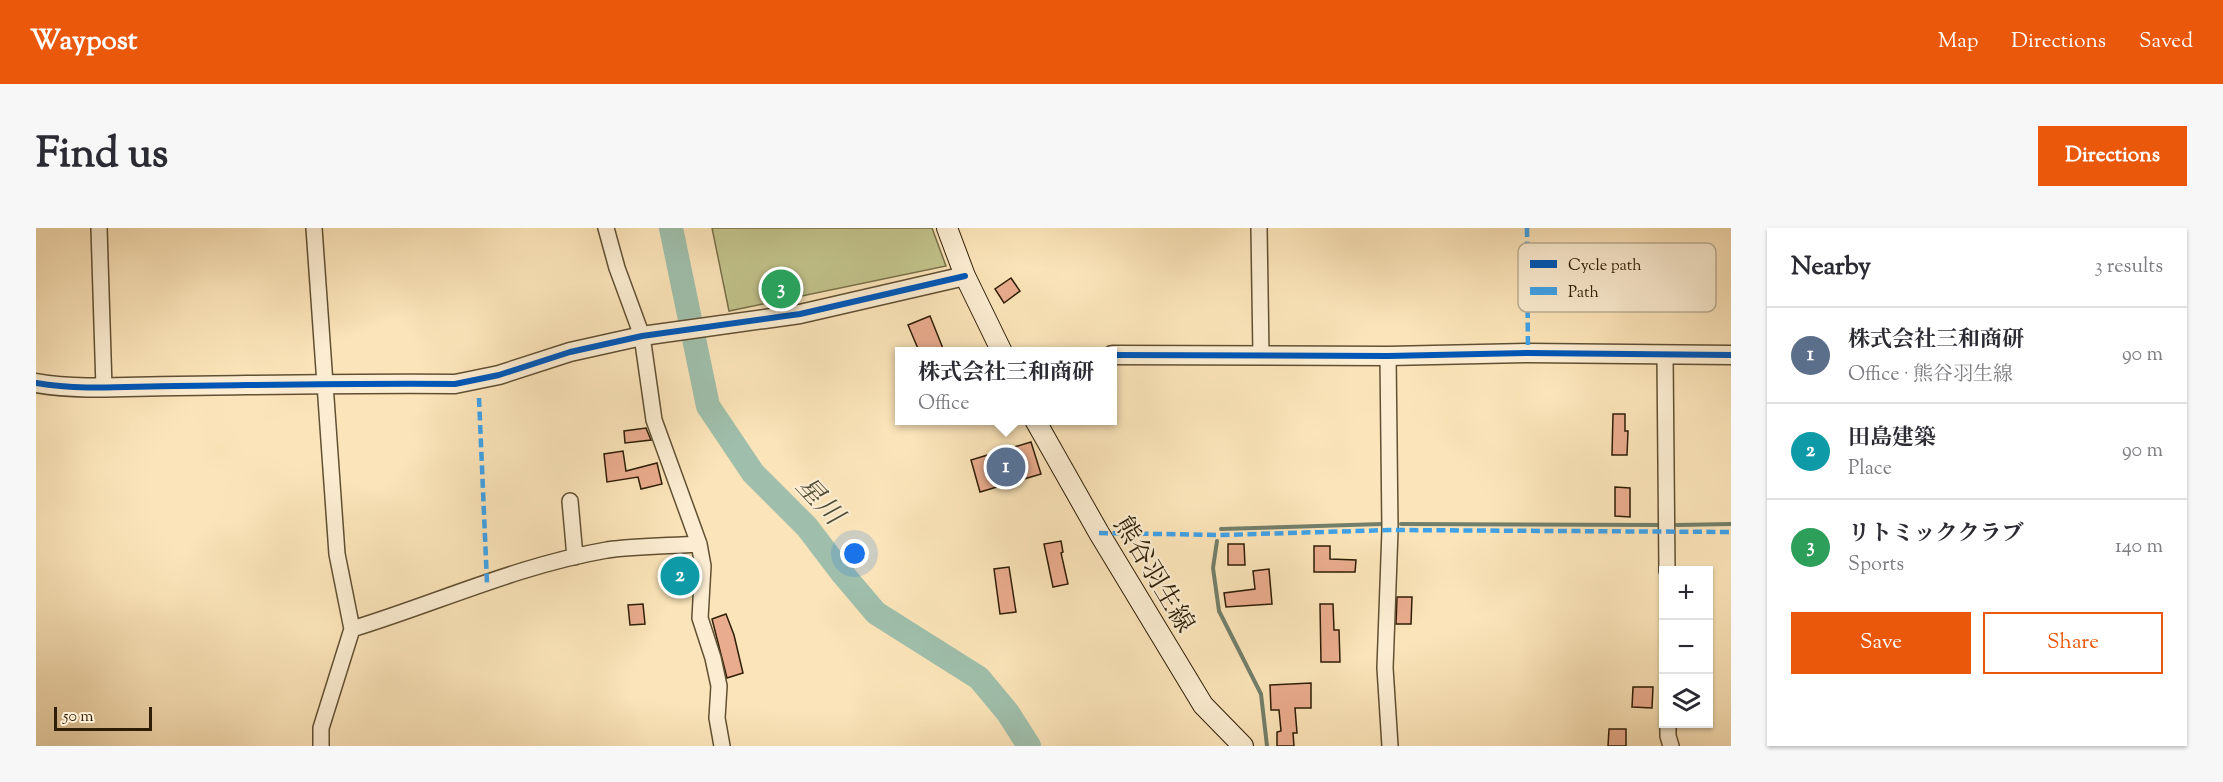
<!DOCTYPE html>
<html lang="en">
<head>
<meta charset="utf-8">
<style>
	body { margin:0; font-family:"Sorts Mill Goudy","Noto Serif JP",serif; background:#f7f7f7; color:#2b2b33 }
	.controls { position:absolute; right:18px; bottom:18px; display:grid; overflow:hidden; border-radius:0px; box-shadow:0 2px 4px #0004 }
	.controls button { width:54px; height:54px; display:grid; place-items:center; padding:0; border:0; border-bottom:2px solid #e1e1e2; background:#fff; color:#2b2b33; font:30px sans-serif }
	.scale { position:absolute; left:18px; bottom:15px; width:98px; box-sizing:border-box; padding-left:6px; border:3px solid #2e1e06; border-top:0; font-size:16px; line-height:21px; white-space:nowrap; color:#2e1e06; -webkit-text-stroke:4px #fcedd2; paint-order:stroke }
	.you { position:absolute; left:819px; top:326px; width:21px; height:21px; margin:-15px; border:4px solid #fff; border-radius:50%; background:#1a73e8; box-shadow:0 0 0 9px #1a73e833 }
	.badge { display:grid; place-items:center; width:39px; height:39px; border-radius:50%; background:#ea580c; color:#fff; font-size:20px; font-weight:700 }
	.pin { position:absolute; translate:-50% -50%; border:3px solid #fff; box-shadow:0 2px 6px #0006 }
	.popup { position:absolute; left:859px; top:119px; width:222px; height:78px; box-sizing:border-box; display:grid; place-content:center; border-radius:0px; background:#fff; filter:drop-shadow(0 2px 4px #0005); font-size:20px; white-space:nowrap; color:#7c7c81 }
	.popup b { font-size:22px; color:#2b2b33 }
	.popup::after { content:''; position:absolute; left:50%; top:100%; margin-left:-12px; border:12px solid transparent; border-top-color:#fff }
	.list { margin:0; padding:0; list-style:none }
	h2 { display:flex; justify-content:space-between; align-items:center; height:78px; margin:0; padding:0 24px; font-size:26px }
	h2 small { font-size:20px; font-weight:400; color:#7c7c81 }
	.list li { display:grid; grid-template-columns:39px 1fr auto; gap:18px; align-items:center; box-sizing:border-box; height:96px; padding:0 24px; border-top:2px solid #e1e1e2 }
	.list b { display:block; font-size:22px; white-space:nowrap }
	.list p { margin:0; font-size:20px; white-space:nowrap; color:#7c7c81 }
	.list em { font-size:20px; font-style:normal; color:#7c7c81 }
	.actions { display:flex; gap:12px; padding:18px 24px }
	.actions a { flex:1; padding:14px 0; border:2px solid #ea580c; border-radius:0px; text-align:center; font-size:21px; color:#ea580c }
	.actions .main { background:#ea580c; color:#fff }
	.icon { flex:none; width:33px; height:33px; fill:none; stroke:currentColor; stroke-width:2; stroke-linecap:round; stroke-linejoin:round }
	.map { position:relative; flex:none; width:1695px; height:518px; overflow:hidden; border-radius:0px }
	header { display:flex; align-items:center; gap:36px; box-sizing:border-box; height:84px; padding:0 30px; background:#ea580c; color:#fff }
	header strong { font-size:28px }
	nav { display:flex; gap:33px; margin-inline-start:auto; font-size:21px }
	.intro { display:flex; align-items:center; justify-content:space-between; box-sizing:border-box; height:144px; padding:0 36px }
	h1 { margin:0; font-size:42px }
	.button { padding:15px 27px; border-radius:0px; background:#ea580c; color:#fff; font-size:21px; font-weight:700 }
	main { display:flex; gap:36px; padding:0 36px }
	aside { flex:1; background:#fff; border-radius:0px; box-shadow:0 2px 4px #0004 }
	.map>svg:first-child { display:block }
	.green { fill:#c2c38c; stroke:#787049; stroke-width:1.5 }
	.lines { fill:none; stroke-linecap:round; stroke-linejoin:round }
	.stream { stroke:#727f6a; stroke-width:4 }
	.river { stroke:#9fbfac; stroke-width:24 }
	.building { fill:#eaac8e; stroke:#2e1e06; stroke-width:1.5 }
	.minor-casing { stroke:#615033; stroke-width:18 }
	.tertiary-casing { stroke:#615033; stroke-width:21 }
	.secondary-casing { stroke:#2e1e06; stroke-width:22 }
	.minor { stroke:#fcedd2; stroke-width:15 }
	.tertiary { stroke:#fcedd2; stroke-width:18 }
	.secondary { stroke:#fcedd2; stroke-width:20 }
	.quiet { stroke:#3ea2e9; stroke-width:4.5; stroke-dasharray:9 4.5; stroke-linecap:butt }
	.cycleway-casing { stroke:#fcedd2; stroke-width:10 }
	.cycleway { stroke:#0057b8; stroke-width:6 }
	.labels { text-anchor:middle; stroke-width:4.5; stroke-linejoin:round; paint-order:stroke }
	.street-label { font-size:26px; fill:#2e1e06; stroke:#fcedd2 }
	.water-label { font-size:27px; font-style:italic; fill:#504e38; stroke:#fcedd2 }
	.key { fill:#fcedd2; stroke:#beaf95; stroke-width:1.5 }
	.key-label { font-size:16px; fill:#2e1e06 }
</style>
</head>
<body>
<header>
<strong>Waypost</strong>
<nav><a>Map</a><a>Directions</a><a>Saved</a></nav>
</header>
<div class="intro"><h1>Find us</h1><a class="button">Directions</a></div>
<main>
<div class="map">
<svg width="1695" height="518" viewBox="0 0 1695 518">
	<rect width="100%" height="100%" fill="#fbe4b9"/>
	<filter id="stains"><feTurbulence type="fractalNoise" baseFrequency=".00333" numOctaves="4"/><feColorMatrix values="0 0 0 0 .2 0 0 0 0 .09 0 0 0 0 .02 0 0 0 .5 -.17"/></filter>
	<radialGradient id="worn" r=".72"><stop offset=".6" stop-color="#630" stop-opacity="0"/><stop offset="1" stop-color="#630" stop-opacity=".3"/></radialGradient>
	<path class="green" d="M676 0H896L910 38 693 83Z"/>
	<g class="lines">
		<path class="stream" d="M1365 296 1625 297
			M1641 297 1695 296
			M1185 301 1346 296
			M1181 313 1177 340 1183 383 1225 466 1231 518"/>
		<path class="river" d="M635 0 672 178 717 245 771 299 806 345 840 385 943 450 972 485 993 518"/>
	</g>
	<path class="building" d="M975 50 984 63 968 75 959 61Z
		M894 88 908 123H883L872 97Z
		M1577 186H1589V203H1592L1591 227H1576Z
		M610 200 615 212 589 215 588 203Z
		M995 214 1005 246 944 264 935 232Z
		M587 223 590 243 621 235 626 256 605 261 602 249 571 254 568 226Z
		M1579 259 1594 260V289L1579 288Z
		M1025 313 1027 324 1025 325 1032 356 1017 359 1008 316Z
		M1192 316H1208L1209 337H1192Z
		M1278 318H1294V331L1320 332 1319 344H1278Z
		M655 338 656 355 632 358 630 341Z
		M973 339 980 384 964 386 958 341Z
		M1233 341 1236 376 1190 379 1188 365 1219 361 1217 343Z
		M1361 369H1376L1375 396H1360Z
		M607 376 609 396 594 397 592 377Z
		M1284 376H1297L1298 402H1303L1304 434H1285Z
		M690 386 698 407 707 445 691 450 676 391Z
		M1275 455V480H1259L1261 505H1257L1258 518H1241V504L1245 503 1243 482H1235L1234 457Z
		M1597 459H1617L1616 480 1596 479Z
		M1573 501H1590V518H1572Z"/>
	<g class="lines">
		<g class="minor-casing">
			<path id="minor" d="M63 0 68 160
				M278 0 301 326 316 401 285 500V518
				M570 0 581 40 606 108 618 192 663 316 667 338 664 390 677 430 683 458 681 490 686 518
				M1223 0 1225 127
				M1352 128 1354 302 1349 440 1354 518
				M1629 128 1631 343
				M534 273 539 329
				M316 401C401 375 483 337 571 322 601 318 633 318 663 316
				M1632 496V508L1635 518"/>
		</g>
		<g class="tertiary-casing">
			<path id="tertiary" d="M1076 127 1352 128 1492 125 1695 127
				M0 155C47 163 94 158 141 158 234 157 327 155 419 156L463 147 534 124 606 108 764 86 929 48"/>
		</g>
		<g class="secondary-casing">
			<path id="secondary" d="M911 0 929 48 966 124
				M999 192 1063 305 1167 477 1207 518"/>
		</g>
		<use href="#minor" class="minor"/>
		<use href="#tertiary" class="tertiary"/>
		<use href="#secondary" class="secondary"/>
		<path class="quiet" d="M1491 0 1492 125
			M443 170 451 355
			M1063 305 1186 307 1354 302 1695 304"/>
		<g class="cycleway-casing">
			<path id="cycleway" d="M1076 127 1352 128 1492 125 1695 127
				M0 155C47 163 94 158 141 158 234 157 327 155 419 156L463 147 534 124 606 108 764 86 929 48"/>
		</g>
		<use href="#cycleway" class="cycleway"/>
	</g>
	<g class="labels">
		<g class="street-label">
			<text transform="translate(1119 346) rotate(59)" y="9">熊谷羽生線</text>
		</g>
		<g class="water-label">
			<text transform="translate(784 272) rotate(47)" y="9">星川</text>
		</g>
	</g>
	<rect x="1482" y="15" width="198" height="69" rx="9" class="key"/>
	<rect x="1494" y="32" width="27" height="8" fill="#0057b8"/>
	<rect x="1494" y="59" width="27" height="8" fill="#3ea2e9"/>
	<g class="key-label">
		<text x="1532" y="42">Cycle path</text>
		<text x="1532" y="69">Path</text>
	</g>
	<rect width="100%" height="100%" filter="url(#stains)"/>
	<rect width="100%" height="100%" fill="url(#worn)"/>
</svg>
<div class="controls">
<button>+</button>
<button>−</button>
<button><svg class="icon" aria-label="layers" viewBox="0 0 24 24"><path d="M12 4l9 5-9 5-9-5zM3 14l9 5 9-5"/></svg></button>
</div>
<div class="scale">50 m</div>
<div class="you"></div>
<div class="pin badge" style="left:970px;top:239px;background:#5c6f8a">1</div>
<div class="popup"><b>株式会社三和商研</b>Office</div>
<div class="pin badge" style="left:644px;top:348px;background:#0f9aa8">2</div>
<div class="pin badge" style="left:745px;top:61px;background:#2e9e5b">3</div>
</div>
<aside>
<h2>Nearby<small>3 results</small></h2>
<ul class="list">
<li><span class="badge" style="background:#5c6f8a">1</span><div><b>株式会社三和商研</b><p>Office · 熊谷羽生線</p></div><em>90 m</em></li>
<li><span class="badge" style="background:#0f9aa8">2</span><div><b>田島建築</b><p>Place</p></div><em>90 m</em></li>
<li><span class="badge" style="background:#2e9e5b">3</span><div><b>リトミッククラブ</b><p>Sports</p></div><em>140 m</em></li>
</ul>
<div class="actions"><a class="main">Save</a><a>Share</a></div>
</aside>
</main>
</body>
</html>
